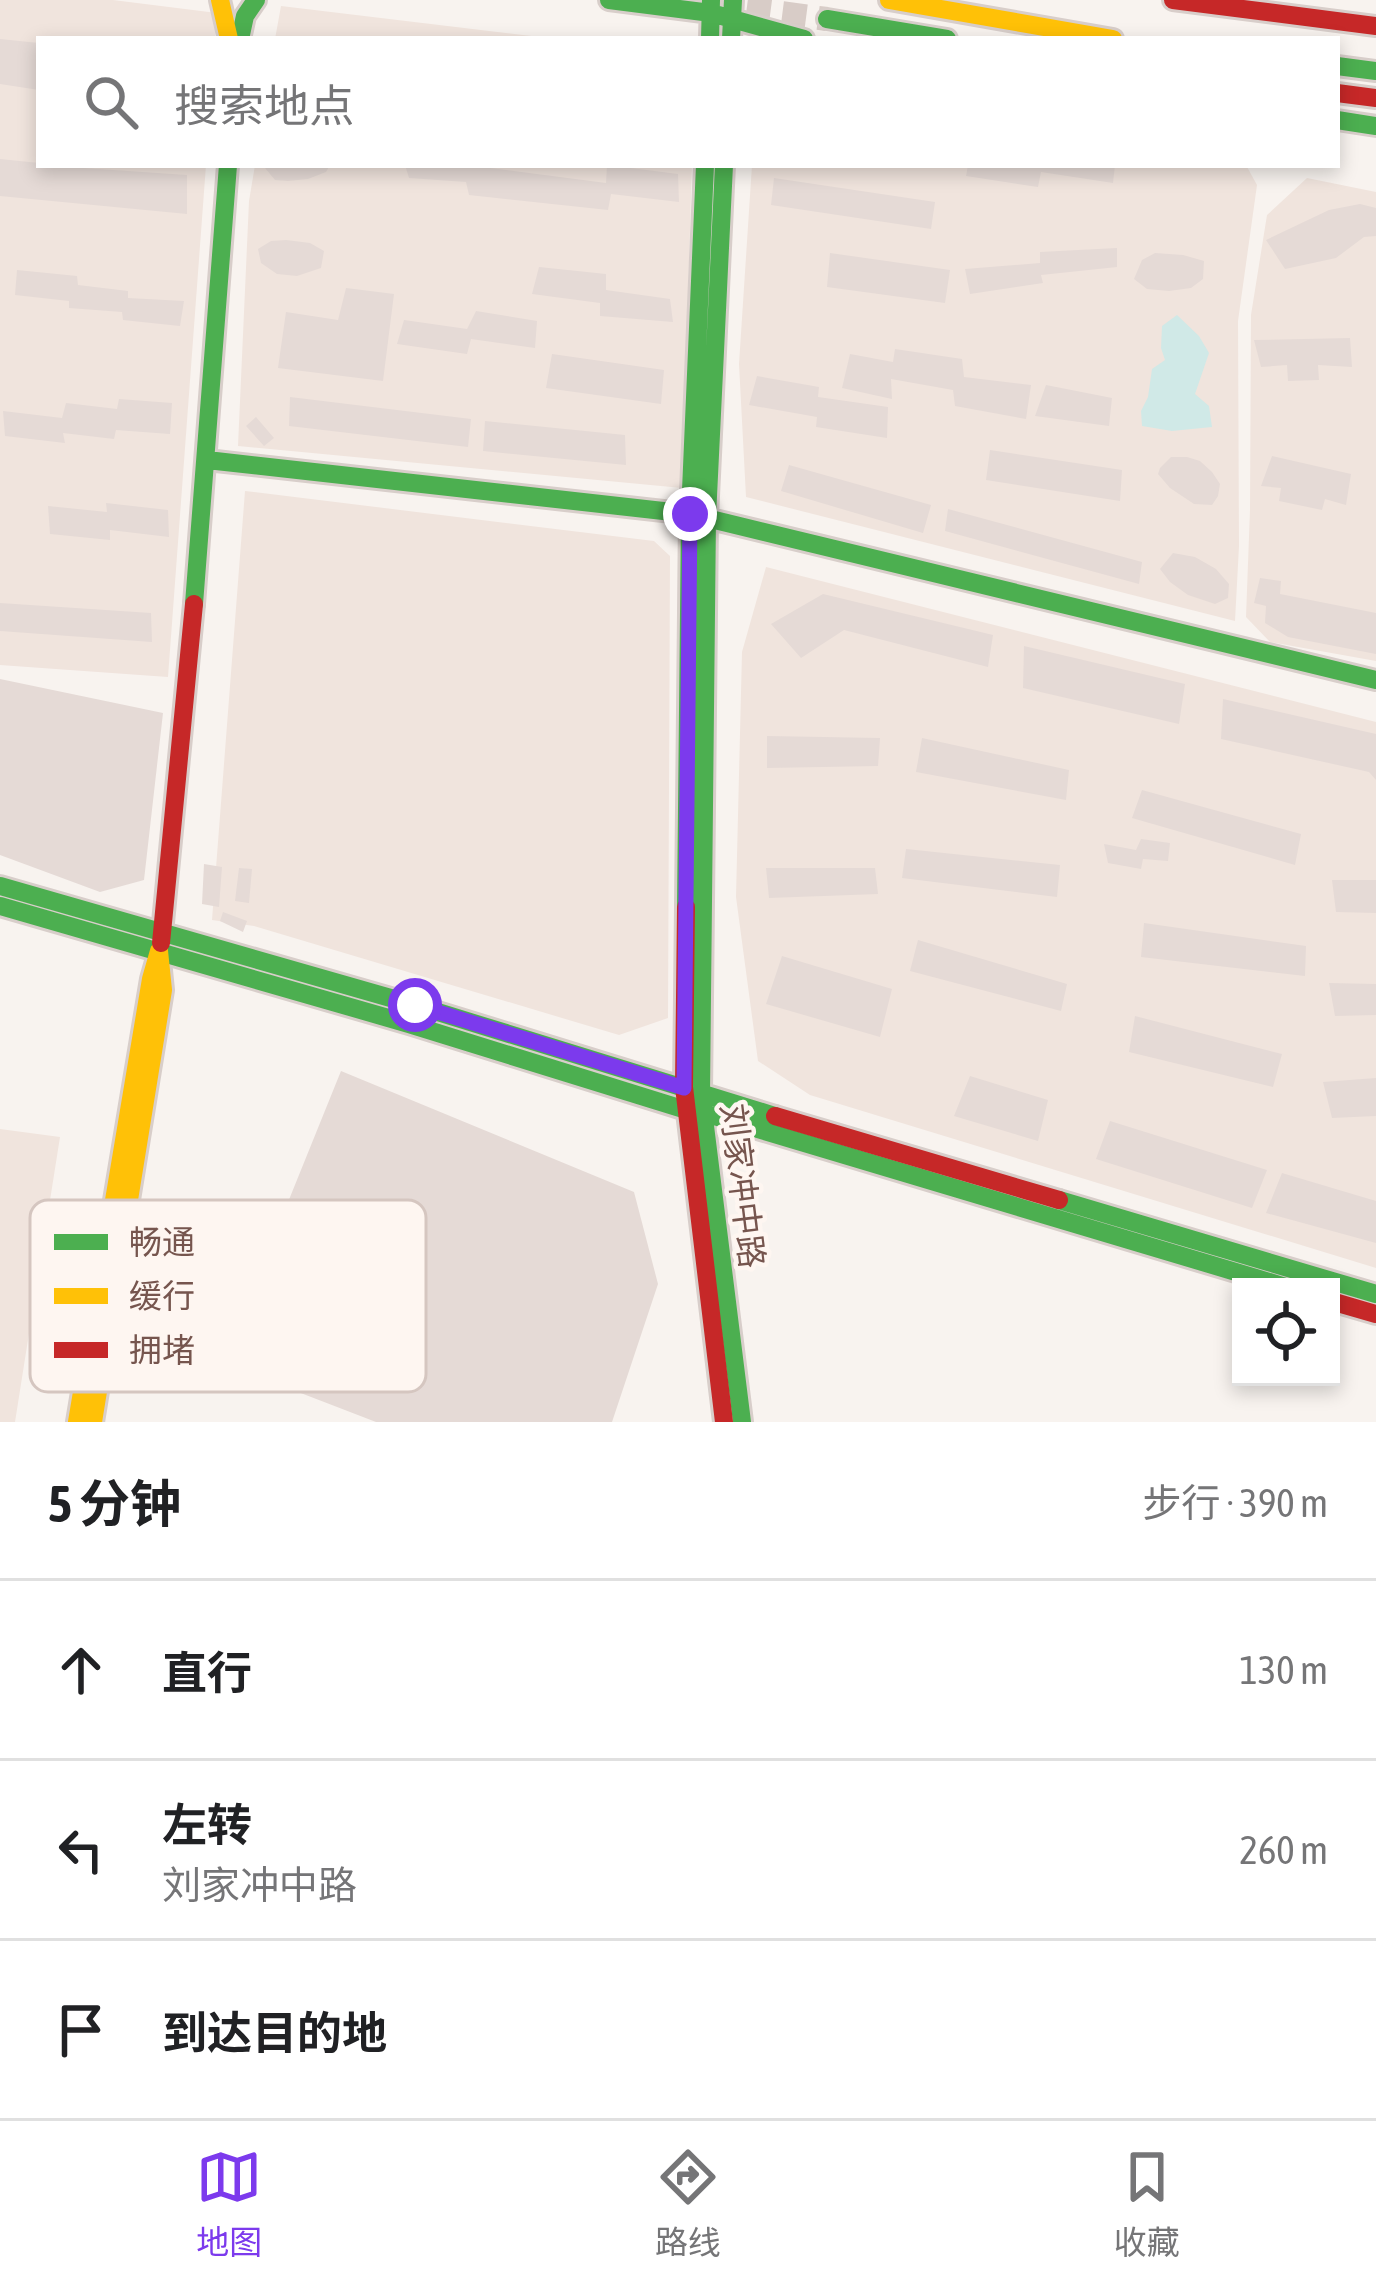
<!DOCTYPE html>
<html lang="zh">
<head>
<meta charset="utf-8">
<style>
	body { margin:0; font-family:"Asap Condensed","Noto Sans SC",sans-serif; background:#f2f2f2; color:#202124 }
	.controls { position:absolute; right:36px; bottom:36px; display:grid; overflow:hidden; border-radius:0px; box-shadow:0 6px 18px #0003 }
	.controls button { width:108px; height:108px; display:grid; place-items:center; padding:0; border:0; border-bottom:3px solid #e0e0e0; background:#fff; color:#202124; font:60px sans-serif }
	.stop { position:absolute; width:36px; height:36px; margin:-27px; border:9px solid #7c3aed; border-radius:50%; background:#fff }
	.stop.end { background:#7c3aed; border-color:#fff; box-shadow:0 3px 12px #0008 }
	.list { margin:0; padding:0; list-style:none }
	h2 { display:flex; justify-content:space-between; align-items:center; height:156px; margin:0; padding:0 48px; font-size:51px }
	h2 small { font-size:39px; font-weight:400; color:#757577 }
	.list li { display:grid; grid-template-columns:78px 1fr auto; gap:36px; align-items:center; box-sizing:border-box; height:180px; padding:0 48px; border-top:3px solid #e0e0e0 }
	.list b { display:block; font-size:45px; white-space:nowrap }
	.list p { margin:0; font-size:39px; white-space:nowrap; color:#757577 }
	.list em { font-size:39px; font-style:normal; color:#757577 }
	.icon { flex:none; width:66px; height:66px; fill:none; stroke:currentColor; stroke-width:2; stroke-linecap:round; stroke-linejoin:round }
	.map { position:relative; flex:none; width:1376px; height:1422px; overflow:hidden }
	.search { position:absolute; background:#fff; box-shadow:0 6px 18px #0003; left:36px; right:36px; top:36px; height:132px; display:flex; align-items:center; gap:30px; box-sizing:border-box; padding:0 42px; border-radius:0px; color:#757577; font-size:45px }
	.sheet { height:696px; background:#fff }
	nav { display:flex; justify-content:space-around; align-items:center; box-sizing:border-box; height:168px; border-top:3px solid #e0e0e0; background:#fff; font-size:33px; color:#757577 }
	nav a { display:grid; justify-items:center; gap:6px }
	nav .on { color:#7c3aed }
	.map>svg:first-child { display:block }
	.residential { fill:#f0e4dd }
	.water { fill:#d0e9e7 }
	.building { fill:#e5dad6 }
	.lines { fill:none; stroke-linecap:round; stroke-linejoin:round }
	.highway-tunnel { stroke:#d8ccc7; stroke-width:24; stroke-dasharray:24 12; stroke-linecap:butt }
	.fast-casing { stroke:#d8ceca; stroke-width:24 }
	.slow-casing { stroke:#d8ceca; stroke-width:24 }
	.jam-casing { stroke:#d8ceca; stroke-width:24 }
	.fast { stroke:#4caf50; stroke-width:18 }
	.slow { stroke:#ffc107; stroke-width:18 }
	.jam { stroke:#c62828; stroke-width:18 }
	.route { stroke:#7c3aed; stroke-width:15 }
	.labels { text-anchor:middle; stroke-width:9; stroke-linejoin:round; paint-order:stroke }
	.street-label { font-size:33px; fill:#76554e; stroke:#fef6f1 }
	.key { fill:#fef6f1; stroke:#d5c6c0; stroke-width:3 }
	.key-label { font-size:33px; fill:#76554e }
</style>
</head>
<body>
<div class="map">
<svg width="1376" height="1422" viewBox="0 0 1376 1422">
	<rect width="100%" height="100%" fill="#f8f3ef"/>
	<path class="residential" d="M0 0H113L217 13 215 39H39V165H206L168 677 0 665Z
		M281 6 557 39H275Z
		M255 165H692L682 488 238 446 249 201Z
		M752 165H1246L1257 185 1238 321 1239 546 1235 621 746 497 739 364Z
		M1307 178 1376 192V661L1270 642 1246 617 1250 510 1251 315 1267 215Z
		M245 491 654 541 670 556 668 1018 619 1035 254 926 212 920Z
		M766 567 1376 722V1268L810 1095 758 1061 736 897 742 652Z
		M0 1129 60 1137 15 1422H0Z"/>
	<path class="water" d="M1177 315 1199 336 1209 353 1195 394 1209 406 1212 427 1172 431 1142 426 1141 411 1148 397 1152 369 1165 360 1161 348 1162 326Z"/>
	<path class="building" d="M0 39 39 43V90L0 84Z
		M0 159 39 163V165L187 175V214L0 196Z
		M265 165H330L326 172 308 179 288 181 275 180 265 168Z
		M405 165H467L606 183 607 165 678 174 679 202 611 194 608 210 469 195 466 182 409 178Z
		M968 165H1115L1113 183 1041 172 1038 187 966 176Z
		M774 178 935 202 931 229 771 205Z
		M1360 204 1376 208V236L1364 237 1336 258 1285 269 1266 240 1329 210Z
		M286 240 310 243 324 251 321 268 297 276 277 274 261 263 258 249 271 241Z
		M1117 248V267L1041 275 1043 283 970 294 965 269 1040 263V252Z
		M830 253 950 270 945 303 827 287Z
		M1155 253 1183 255 1204 261 1203 279 1191 288 1169 291 1147 289 1134 279 1142 260Z
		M539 267 606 274V290L670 299 673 322 600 316V303L532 294Z
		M17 270 77 276 78 285 128 291V298L184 301 180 326 123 320 122 312 69 308V301L15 295Z
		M346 288 394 294 383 381 278 368 286 312 338 320Z
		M476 311 537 321 535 348 471 339 467 354 397 344 404 320 467 329Z
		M1350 338 1352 367 1318 365 1319 380 1288 381 1287 365 1261 367 1254 340Z
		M895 349 962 359 964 377 1031 385 1026 419 955 406 953 390 891 379 892 399 842 388 850 354 893 362Z
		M552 354 664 370 661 404 546 388Z
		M757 376 819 387 818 397 888 407 887 438 816 427 817 417 749 405Z
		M1046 385 1112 398 1109 426 1035 416Z
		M290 397 471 419 468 447 289 426Z
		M119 399 172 403 170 434 116 430 114 439 63 433 65 443 5 436 3 411 62 418 66 403 117 409Z
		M256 417 274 438 264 446 246 426Z
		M485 421 625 435 626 465 483 451Z
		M990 450 1122 470 1120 501 986 480Z
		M1272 456 1351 474 1346 505 1325 499 1322 510 1279 501 1281 488 1261 486Z
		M1171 457H1187L1200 461 1212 472 1220 484 1218 496 1212 505 1194 504 1170 488 1158 474 1160 468Z
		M789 465 931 505 923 533 781 491Z
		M106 503 168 510 169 537 110 530V540L50 534 48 506 107 512Z
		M948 509 1142 562 1139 584 945 531Z
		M1173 553 1195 557 1216 569 1229 584 1228 598 1215 604 1188 595 1170 582 1160 569Z
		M1260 578 1281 581 1280 594 1376 613V654L1288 637 1265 623 1266 606 1254 603Z
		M823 594 993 635 988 667 844 630 801 658 771 624Z
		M0 603 151 613 152 642 0 631Z
		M1024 646 1185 684 1179 724 1023 688Z
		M0 679 163 713 144 880 100 892 0 855Z
		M1223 699 1376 734V780L1369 772 1221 739Z
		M767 736 880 738 878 766 767 768Z
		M922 738 1069 770 1066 800 916 772Z
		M1142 790 1301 834 1295 865 1132 818Z
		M1141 839 1170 843 1168 861 1143 859 1141 869 1108 863 1104 844 1136 850Z
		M906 849 1060 865 1057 897 902 878Z
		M204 864 222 867 219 907 202 904Z
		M239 868 252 869 249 903 235 901Z
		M766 868H875L878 894 769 898Z
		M1332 880H1376V913L1336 912Z
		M223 912 247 921 243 932 220 921Z
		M1144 923 1306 946 1305 976 1141 957Z
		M918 940 1067 984 1061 1011 910 971Z
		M782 956 892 989 880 1037 766 1004Z
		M1329 983 1376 984V1015L1335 1016Z
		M1135 1016 1282 1054 1273 1087 1129 1052Z
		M341 1071 634 1192 658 1284 612 1422H376L223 1363Z
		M970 1076 1048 1100 1038 1141 954 1116Z
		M1376 1078V1116L1332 1118 1323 1082Z
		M1110 1121 1267 1170 1252 1208 1096 1159Z
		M1282 1173 1376 1201V1243L1266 1213Z"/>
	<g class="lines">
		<path class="highway-tunnel" d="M711 4 827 19"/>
		<g class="fast-casing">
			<path id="fast" d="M609 0 711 13 804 39
				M827 19 947 39
				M240 39 245 16 256 0
				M710 39 711 0
				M731 39 733 0
				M1337 66 1376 71
				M1337 120 1376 126
				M724 165 707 517 701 1094 742 1422
				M207 460 690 514 1376 680
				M194 604 228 165
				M0 886 415 1005 775 1116
				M0 906 409 1024 686 1110 704 1113 1286 1287
				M686 907 690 514 705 165
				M1059 1200 1376 1294"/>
		</g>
		<g class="slow-casing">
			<path id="slow" d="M220 0 229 39
				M889 0 1113 39
				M77 1422 151 979 159 951 163 990 93 1422"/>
		</g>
		<g class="jam-casing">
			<path id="jam" d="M1173 0 1376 26
				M1337 93 1376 98
				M686 907 684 1087 724 1422
				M161 943 194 604
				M775 1116 1059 1200
				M1331 1301 1376 1314"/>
		</g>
		<use href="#fast" class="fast"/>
		<use href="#slow" class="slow"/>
		<use href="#jam" class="jam"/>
	</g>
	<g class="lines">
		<path class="route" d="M415 1005 684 1088 690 514"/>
	</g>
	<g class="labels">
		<g class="street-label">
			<text transform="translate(743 1186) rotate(83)" y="12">刘家冲中路</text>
		</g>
	</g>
	<rect x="30" y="1200" width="396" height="192" rx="18" class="key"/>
	<rect x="54" y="1234" width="54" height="16" fill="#4caf50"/>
	<rect x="54" y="1288" width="54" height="16" fill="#ffc107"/>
	<rect x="54" y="1342" width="54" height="16" fill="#c62828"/>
	<g class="key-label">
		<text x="129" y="1254">畅通</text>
		<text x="129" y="1308">缓行</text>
		<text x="129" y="1362">拥堵</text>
	</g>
</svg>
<div class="controls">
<button><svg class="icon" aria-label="locate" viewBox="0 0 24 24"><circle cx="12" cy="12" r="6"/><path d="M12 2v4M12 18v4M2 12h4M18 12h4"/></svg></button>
</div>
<div class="stop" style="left:415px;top:1005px"></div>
<div class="stop end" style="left:690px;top:514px"></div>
<div class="search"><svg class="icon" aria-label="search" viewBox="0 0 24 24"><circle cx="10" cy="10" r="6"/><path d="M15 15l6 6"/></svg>搜索地点</div>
</div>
<section class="sheet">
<h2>5 分钟<small>步行 · 390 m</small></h2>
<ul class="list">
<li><svg class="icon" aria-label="ahead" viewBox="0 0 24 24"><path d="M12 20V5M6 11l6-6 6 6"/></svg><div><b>直行</b></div><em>130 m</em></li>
<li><svg class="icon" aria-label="left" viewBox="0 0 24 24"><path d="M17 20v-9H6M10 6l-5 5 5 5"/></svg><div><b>左转</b><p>刘家冲中路</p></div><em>260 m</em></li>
<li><svg class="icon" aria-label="arrive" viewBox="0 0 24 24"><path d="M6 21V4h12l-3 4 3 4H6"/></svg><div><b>到达目的地</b></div></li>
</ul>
</section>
<nav>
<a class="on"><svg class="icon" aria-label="map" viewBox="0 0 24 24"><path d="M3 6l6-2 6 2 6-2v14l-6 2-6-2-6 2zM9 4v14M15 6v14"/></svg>地图</a>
<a><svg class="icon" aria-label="directions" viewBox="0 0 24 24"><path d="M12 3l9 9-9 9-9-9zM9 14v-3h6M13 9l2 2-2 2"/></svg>路线</a>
<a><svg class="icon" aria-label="saved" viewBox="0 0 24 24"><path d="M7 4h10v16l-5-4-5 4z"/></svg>收藏</a>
</nav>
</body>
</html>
